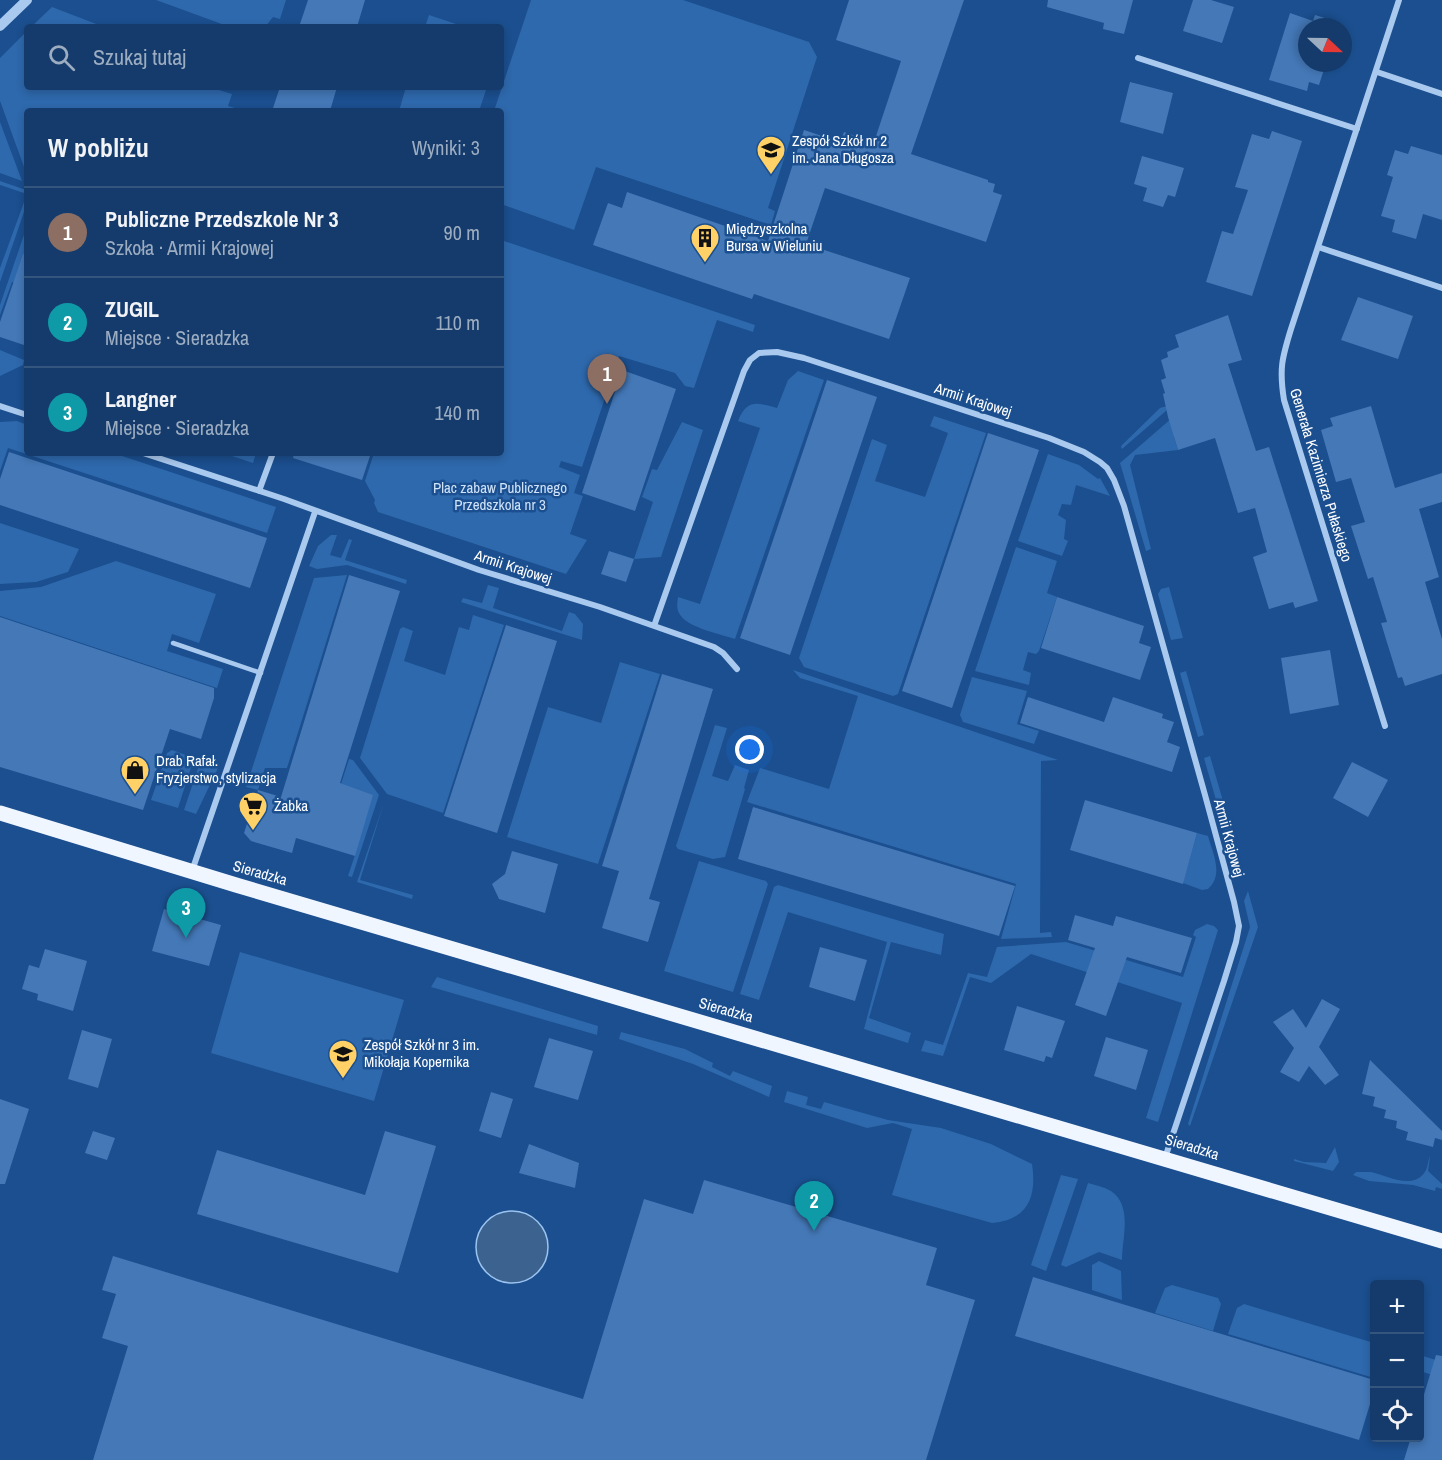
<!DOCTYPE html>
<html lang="pl">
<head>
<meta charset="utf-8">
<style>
	body { margin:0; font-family:"Archivo Narrow",sans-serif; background:#214673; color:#f1f3f6 }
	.controls { position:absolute; right:18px; bottom:18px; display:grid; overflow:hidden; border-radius:6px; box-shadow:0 3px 9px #0003 }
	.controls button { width:54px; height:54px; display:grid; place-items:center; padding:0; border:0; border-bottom:2px solid #33557e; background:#143b6b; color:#f1f3f6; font:30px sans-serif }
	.compass { position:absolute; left:1298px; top:18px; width:54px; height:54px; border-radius:50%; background:#143b6b; box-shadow:0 3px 9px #0003; rotate:112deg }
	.you { position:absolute; left:750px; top:750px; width:21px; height:21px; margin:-15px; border:4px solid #fff; border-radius:50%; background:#1a73e8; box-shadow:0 0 0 9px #1a73e833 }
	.badge { display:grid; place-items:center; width:39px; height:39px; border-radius:50%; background:#8abfa5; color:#fff; font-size:20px; font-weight:700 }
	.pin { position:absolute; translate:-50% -50px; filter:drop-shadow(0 2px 3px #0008) }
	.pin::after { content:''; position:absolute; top:32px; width:21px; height:18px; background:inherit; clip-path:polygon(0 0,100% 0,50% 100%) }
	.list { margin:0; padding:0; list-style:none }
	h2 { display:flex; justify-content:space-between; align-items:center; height:78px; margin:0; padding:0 24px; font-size:26px }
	h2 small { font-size:20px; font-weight:400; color:#9dadc1 }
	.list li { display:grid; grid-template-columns:39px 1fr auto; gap:18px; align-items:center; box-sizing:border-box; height:90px; padding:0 24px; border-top:2px solid #33557e }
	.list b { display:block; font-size:22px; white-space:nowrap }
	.list p { margin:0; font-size:20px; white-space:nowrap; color:#9dadc1 }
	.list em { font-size:20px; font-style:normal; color:#9dadc1 }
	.icon { flex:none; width:33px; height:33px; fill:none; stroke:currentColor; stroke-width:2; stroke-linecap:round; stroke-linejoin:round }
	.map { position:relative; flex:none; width:1442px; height:1460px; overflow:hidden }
	.search { position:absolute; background:#143b6b; box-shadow:0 3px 9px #0003; left:24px; top:24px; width:480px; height:66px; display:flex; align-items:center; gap:15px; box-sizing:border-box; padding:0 21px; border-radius:6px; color:#9dadc1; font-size:22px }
	.panel { position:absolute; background:#143b6b; box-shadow:0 3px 9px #0003; left:24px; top:108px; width:480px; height:348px; border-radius:6px }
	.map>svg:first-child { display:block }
	.green { fill:#2e69ad }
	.water { fill:#3c6290; stroke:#9cc4f0; stroke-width:1.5 }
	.building { fill:#4478b7 }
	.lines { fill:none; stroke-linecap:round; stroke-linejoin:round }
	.service { stroke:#a9c9ee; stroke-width:4.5 }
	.minor { stroke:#a9c9ee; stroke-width:6 }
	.tertiary { stroke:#a9c9ee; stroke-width:10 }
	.primary { stroke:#f0f6ff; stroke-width:15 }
	.labels { text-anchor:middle; stroke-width:5; stroke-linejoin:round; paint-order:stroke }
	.poi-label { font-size:15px; fill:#fff; stroke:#1b4f8f; text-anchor:start }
	.street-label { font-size:15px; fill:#fff; stroke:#1b4f8f }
	.park-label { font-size:15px; fill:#cfe3fa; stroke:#1b4f8f }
</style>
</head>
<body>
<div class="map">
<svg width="1442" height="1460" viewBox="0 0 1442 1460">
	<rect width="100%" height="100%" fill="#1b4f8f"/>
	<path class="green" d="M156 0H286L280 19 273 17 265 27H230Z
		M531 0H683L809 42 817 57 768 208 775 211 771 225 596 167 574 230 501 204V111H494Z
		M52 7 104 27H31Z
		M429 15 465 27H425Z
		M27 31V87H209L232 94 228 106 238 109 237 111H27V175L0 101V58Z
		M406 87H487L479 111H399Z
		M0 122 22 181 0 173Z
		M0 181 26 190 27 203 0 282V268L27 194 0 185Z
		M27 226V287L12 282 0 315V305Z
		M501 240 755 325 753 332 717 320 694 388 685 386 675 373 619 356 582 467 561 461 559 467 580 475 574 493 583 496 570 534 587 540 566 574 378 512 374 503 375 500 365 481 374 453H501Z
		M0 350 24 360 23 365 0 376Z
		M798 371 824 380 735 639C722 635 688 627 681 616 676 610 677 604 678 597L700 604 760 428 738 421C747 398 758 403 777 408L788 380Z
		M1174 404 1122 449 1121 446 1160 408Z
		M1180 411 1174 437 1178 450 1135 455 1130 465 1151 549 1146 551 1120 463Z
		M934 416 986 433 898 694 893 696 804 667 799 658 872 439 887 445 875 481 925 497 948 433 930 426Z
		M17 421 27 425V453H113L276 507 267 533 8 448 0 471V422Z
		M682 422 703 430 661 557 634 559 653 502 642 497 652 469 657 470Z
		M223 453H256L253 463Z
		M1048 454 1079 465 1098 479 1100 478 1110 496 1076 485 1071 505 1062 504 1058 515 1066 520 1064 539 1068 541 1062 556 1018 541Z
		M0 523 79 549 68 572 36 582 0 584Z
		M331 535H337L330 555 341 558 349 539 352 540 345 560 407 580 406 584 347 565 317 569 309 566 318 546Z
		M1016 547 1057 561 1047 593 1057 597 1039 651 1036 654 1028 652 1023 670 1031 673 1029 685 975 671Z
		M116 561 216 594 199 643 172 634 167 651 223 669 217 688 0 616V591L41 587Z
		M347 575 287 768H265L258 790 246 787 314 578Z
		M488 585 499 588 493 608 562 631 569 612 575 614 583 624 582 640 461 602 463 598 482 603Z
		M1169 587 1183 638 1171 640 1158 594 1161 589Z
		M473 615 504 625 443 813 387 794 360 758 400 629 403 627 413 631 404 661 445 675 459 627 469 630Z
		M620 662 660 674 598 864 507 837 548 707 601 723Z
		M793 670 1058 760 1041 761 1040 933 1051 932 1052 937 1001 939 1016 884 747 802 760 768 829 789 858 696 800 678Z
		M1186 671 1204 735 1198 737 1180 673Z
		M972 677 1027 691 1017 724 1039 731 1034 744 963 722 960 715Z
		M715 725 727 728 712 776 728 781 735 765 749 770 744 788 745 789 725 857 713 859 678 849 676 846Z
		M172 750 189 756 193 761 178 808 151 800 167 753Z
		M1210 756 1238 853 1230 849 1204 758Z
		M349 759 353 760 379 795 352 877 348 876 355 855 341 784Z
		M200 762 218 768 196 814 184 810Z
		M384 803 360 880 413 895 412 899 357 882Z
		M1197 833 1208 836C1213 854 1224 875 1208 889L1202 890 1183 883Z
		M699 861 766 881 768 884 733 992 664 971Z
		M778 885 944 934 941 955 891 942 869 1018 911 1033 908 1043 864 1029 887 942 788 912 759 1000 740 994 774 887Z
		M1248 891 1258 927 1190 1126 1188 1124 1250 927 1244 901Z
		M1207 924 1214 926 1218 930 1158 1122 1146 1118 1182 1003 1031 954 991 983 970 977 943 1056 921 1051 925 1040 943 1045 968 973 987 977 997 947 1066 942 1183 977 1196 937 1193 935 1195 930Z
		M240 952 404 1000 374 1101 211 1053Z
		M437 977 598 1026 597 1035 431 987Z
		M621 1032 685 1049 713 1063 712 1067 730 1076 733 1071 772 1086 769 1097 693 1064 619 1039Z
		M787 1091 808 1097 806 1105 821 1109 824 1102 888 1120 941 1128 991 1144 1032 1164C1037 1197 1028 1220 992 1223L892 1195 912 1129 893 1123 867 1128 784 1102Z
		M1335 1147 1339 1162 1333 1171 1294 1161V1159L1304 1162 1326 1163Z
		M1430 1156 1428 1171 1442 1184V1189L1436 1187 1435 1191 1413 1185 1369 1181 1353 1175 1356 1172C1360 1172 1366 1172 1371 1172 1387 1175 1414 1192 1426 1170 1428 1166 1428 1160 1430 1156Z
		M1061 1175 1078 1179 1046 1271 1031 1265Z
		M1088 1183C1095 1185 1104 1187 1111 1191 1133 1206 1122 1238 1122 1260L1099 1252 1066 1267 1061 1265Z
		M1099 1261 1121 1271 1122 1300 1092 1290V1265Z
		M1172 1285 1218 1298 1221 1304 1213 1331 1155 1313 1165 1288Z
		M1244 1304 1374 1343V1378L1228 1334 1237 1308Z
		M1420 1355 1442 1362V1378L1420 1371Z"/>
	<path class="water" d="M476 1247a36 36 0 1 1 72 0a36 36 0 1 1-72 0Z"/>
	<path class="building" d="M308 0H365L357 27H299Z
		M849 0H964L911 154 988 180V182L995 184 993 192 1002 195 986 242 825 188 806 244 910 278 889 339 754 294 752 299 593 245 608 203 622 208 627 192 768 241 804 130 840 142 844 132 874 142 901 61 836 40Z
		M1048 0H1133L1124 34 1103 29 1104 23 1047 7Z
		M1193 0H1211L1234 7 1222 43 1183 31Z
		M1290 13 1313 21 1315 15 1338 22 1337 27H1307V63H1326L1319 85 1309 82 1307 91 1269 80Z
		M1130 82 1173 93 1163 134 1120 122Z
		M280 87H337L330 111H272Z
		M1272 131 1302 141 1252 296 1206 282 1222 231 1233 234 1248 190 1235 187 1252 134 1269 139Z
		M1411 146 1442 155V220L1423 214 1416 239 1392 232 1395 220 1381 216 1393 177 1387 175 1395 150 1408 154Z
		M1142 156 1184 168 1175 197 1168 195 1163 207 1143 201 1147 188 1134 184Z
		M23 254 27 255V346L0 337V322Z
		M1358 297 1413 316 1398 359 1341 340Z
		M1228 315 1242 360 1228 364 1256 451 1269 447 1318 601 1295 608 1293 602 1269 609 1253 557 1267 552 1255 508 1238 513 1215 438 1178 450 1168 417 1163 394 1165 393 1161 380 1166 378 1161 360 1168 357 1167 352 1179 347 1175 335Z
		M622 370 676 389 635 511 582 493Z
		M827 380 877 397 790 655 740 638Z
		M1371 406 1395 488 1442 473V502L1419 509 1439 577 1425 582 1442 639V674L1405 686 1402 677 1398 678 1381 623 1387 622 1373 577 1368 579 1351 526 1365 522 1351 478 1336 482 1321 430 1333 426 1330 418Z
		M988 433 1039 450 952 708 902 691Z
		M9 452 267 538 250 588 0 505V479Z
		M294 453H371L362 480 293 458Z
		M609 551 634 559 626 582 601 574Z
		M349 575 400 591 340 783 373 795 355 856 296 838 292 853 251 841 244 833 258 790 281 797Z
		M1057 597 1144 626 1139 643 1151 647 1140 680 1041 648Z
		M0 617 214 688V698L201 739 170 729 143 810 0 767Z
		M506 625 557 641 497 833 444 816Z
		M1330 650 1339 705 1290 714 1281 658Z
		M662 674 713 689 649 899 660 902 648 942 602 928 619 871 602 866Z
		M1028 697 1104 722 1113 697 1163 714 1162 718 1174 722 1167 742 1180 747 1172 772 1020 723Z
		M1352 762 1388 780 1368 817 1333 798Z
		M1085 800 1197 833 1183 884 1070 850Z
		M753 807 1015 886 999 936 738 859Z
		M512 851 558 864 545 913 499 899 492 884 505 874Z
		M164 909 221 925 209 966 152 951Z
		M1075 915 1113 926 1116 916 1192 938 1181 973 1127 957 1106 1016 1075 1005 1095 948 1068 940Z
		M820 947 867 960 855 1001 809 987Z
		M45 949 87 961 73 1011 37 1000 38 994 22 989 29 965 39 968Z
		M1322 999 1340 1009 1319 1047 1339 1075 1325 1085 1309 1066 1299 1082 1280 1072 1294 1048 1273 1022 1293 1009 1306 1028Z
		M1017 1006 1065 1021 1052 1058 1046 1056 1044 1062 1004 1050Z
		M82 1030 112 1039 98 1088 68 1079Z
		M1106 1037 1148 1050 1136 1090 1094 1076Z
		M549 1038 593 1051 578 1100 534 1087Z
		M1370 1060 1442 1131V1140L1435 1138 1433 1147 1406 1140 1408 1132 1396 1128 1397 1121 1384 1118 1386 1110 1373 1106 1375 1097 1362 1094Z
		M491 1092 513 1099 501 1138 479 1131Z
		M0 1099 29 1109 5 1184H0Z
		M93 1131 115 1138 107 1160 85 1153Z
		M385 1131 436 1146 398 1273 197 1214 217 1150 365 1195Z
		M529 1144 579 1163 575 1188 519 1173Z
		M704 1180 937 1248 926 1285 975 1300 926 1460H93L128 1346 102 1338 116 1294 102 1290 113 1256 583 1399 644 1199 693 1214Z
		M1033 1277 1374 1380V1391L1359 1440 1015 1336Z
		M1436 1355 1442 1356V1460H1404L1411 1437H1419V1411Z"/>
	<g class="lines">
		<path class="service" d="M173 643 261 673"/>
		<path class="minor" d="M1138 58 1357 129
			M1377 72 1442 94
			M1318 247 1442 288
			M0 406 27 415
			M143 453 284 499 479 570 600 607 714 647 723 653 737 669
			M259 491 273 453
			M654 626 744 371 750 360 759 353 777 352 804 358 1049 438 1084 452 1100 462 1107 468 1114 480 1124 506 1205 795 1234 902 1239 926 1236 942 1224 981 1165 1158
			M1385 726 1284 400C1279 369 1282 358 1291 329L1399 0
			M192 871 315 512"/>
		<path class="tertiary" d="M0 26 27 0"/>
		<path class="primary" d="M0 813 236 885 1442 1241"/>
	</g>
	<defs>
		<g id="school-pin" transform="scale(1.5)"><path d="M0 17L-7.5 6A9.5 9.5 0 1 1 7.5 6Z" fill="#ffd166" stroke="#1b4f8f"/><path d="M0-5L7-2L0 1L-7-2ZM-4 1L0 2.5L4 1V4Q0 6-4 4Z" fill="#111"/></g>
		<g id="building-pin" transform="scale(1.5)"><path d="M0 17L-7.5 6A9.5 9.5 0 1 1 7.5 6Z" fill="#ffd166" stroke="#1b4f8f"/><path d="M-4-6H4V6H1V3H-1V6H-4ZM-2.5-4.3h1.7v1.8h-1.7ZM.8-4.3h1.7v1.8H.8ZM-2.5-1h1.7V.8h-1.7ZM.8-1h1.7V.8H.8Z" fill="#111"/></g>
		<g id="shop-pin" transform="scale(1.5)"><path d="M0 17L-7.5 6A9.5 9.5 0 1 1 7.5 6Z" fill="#ffd166" stroke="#1b4f8f"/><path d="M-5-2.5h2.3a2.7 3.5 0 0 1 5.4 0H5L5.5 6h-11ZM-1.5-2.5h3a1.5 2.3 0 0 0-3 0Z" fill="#111"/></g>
		<g id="supermarket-pin" transform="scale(1.5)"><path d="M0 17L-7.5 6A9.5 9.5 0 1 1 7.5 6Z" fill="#ffd166" stroke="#1b4f8f"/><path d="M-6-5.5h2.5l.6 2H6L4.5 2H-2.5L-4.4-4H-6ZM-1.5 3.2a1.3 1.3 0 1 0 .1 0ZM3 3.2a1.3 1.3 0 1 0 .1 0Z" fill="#111"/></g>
	</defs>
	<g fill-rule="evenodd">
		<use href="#school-pin" x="771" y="150"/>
		<use href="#building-pin" x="705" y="238"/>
		<use href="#shop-pin" x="135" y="770"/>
		<use href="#supermarket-pin" x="253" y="806"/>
		<use href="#school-pin" x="343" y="1054"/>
	</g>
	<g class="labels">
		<g class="poi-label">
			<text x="792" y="146">Zespół Szkół nr 2<tspan x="792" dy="17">im. Jana Długosza</tspan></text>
			<text x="726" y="234">Międzyszkolna<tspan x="726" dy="17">Bursa w Wieluniu</tspan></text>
			<text x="156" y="766">Drab Rafał.<tspan x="156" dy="17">Fryzjerstwo, stylizacja</tspan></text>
			<text x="274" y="811">Żabka</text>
			<text x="364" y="1050">Zespół Szkół nr 3 im.<tspan x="364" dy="17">Mikołaja Kopernika</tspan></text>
		</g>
		<g class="street-label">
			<text transform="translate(973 400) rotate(18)" y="5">Armii Krajowej</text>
			<text transform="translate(1321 475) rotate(73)" y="5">Generała Kazimierza Pułaskiego</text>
			<text transform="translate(513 567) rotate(18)" y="5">Armii Krajowej</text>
			<text transform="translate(1229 838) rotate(75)" y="5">Armii Krajowej</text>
			<text transform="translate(260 873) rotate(16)" y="5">Sieradzka</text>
			<text transform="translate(726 1010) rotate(16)" y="5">Sieradzka</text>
			<text transform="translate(1192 1147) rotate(17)" y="5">Sieradzka</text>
		</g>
		<g class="park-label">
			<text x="500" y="493">Plac zabaw Publicznego<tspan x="500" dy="17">Przedszkola nr 3</tspan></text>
		</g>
	</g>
</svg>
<div class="controls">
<button>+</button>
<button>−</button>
<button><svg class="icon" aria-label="locate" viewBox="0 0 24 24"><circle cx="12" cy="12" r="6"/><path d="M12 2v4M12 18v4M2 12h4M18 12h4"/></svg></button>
</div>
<svg class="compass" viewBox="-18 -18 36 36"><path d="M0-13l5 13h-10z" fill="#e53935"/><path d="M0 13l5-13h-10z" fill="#9dadc1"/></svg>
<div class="you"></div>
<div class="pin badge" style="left:607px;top:404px;background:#8d6e63">1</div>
<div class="pin badge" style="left:814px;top:1231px;background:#0f9aa8">2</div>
<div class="pin badge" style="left:186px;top:938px;background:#0f9aa8">3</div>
<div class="search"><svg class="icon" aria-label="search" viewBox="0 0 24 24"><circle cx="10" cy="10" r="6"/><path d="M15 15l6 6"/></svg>Szukaj tutaj</div>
<section class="panel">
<h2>W pobliżu<small>Wyniki: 3</small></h2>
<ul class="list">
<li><span class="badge" style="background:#8d6e63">1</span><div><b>Publiczne Przedszkole Nr 3</b><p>Szkoła · Armii Krajowej</p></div><em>90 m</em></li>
<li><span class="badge" style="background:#0f9aa8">2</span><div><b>ZUGIL</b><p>Miejsce · Sieradzka</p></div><em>110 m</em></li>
<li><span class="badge" style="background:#0f9aa8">3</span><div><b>Langner</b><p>Miejsce · Sieradzka</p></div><em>140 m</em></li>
</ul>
</section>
</div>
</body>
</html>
